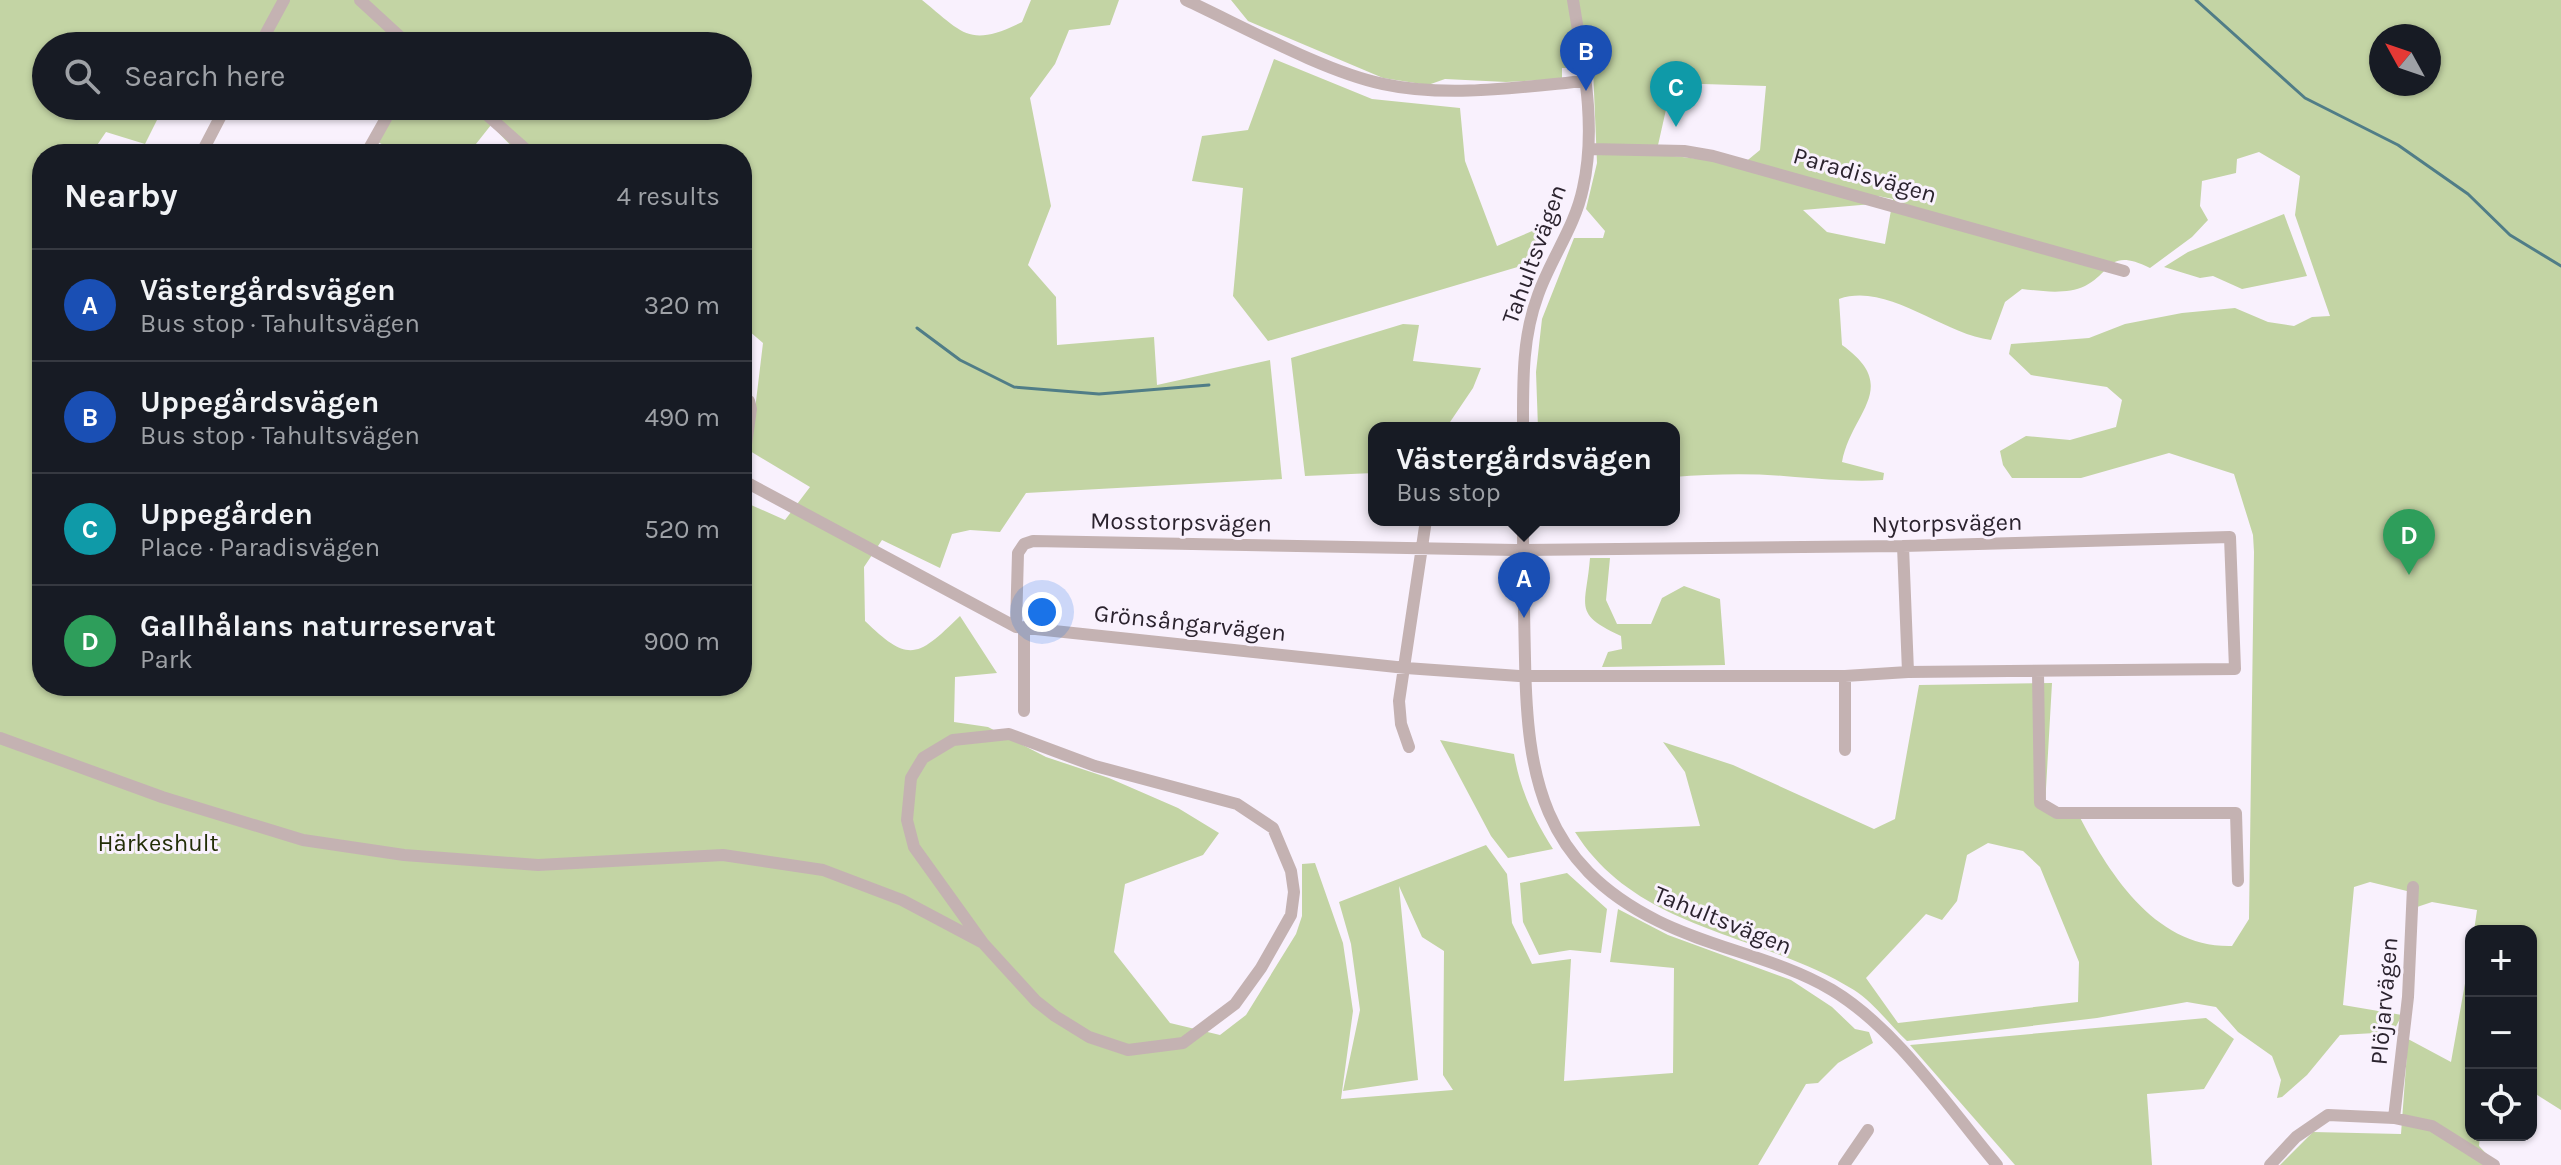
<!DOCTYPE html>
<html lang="en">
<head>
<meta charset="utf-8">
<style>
	body { margin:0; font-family:Karla,sans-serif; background:#242831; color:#f1f3f6 }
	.controls { position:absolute; right:24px; bottom:24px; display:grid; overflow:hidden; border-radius:16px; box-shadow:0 2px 6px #0004 }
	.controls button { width:72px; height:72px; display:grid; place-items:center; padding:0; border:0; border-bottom:2px solid #363941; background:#171b24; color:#f1f3f6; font:40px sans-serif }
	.compass { position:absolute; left:2369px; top:24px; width:72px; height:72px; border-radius:50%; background:#171b24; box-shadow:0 2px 6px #0004; rotate:310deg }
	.you { position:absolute; left:1042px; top:612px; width:28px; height:28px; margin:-20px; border:6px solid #fff; border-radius:50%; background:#1a73e8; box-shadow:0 0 0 12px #1a73e833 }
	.badge { display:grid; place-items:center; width:52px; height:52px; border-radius:50%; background:#0a896c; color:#fff; font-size:26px; font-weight:700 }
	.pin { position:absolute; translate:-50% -66px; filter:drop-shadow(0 2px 4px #0008) }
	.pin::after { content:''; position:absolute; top:42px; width:28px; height:24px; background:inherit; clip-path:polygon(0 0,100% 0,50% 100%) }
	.popup { position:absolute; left:1368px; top:422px; width:312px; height:104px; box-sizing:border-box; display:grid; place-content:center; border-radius:16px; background:#171b24; filter:drop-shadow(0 2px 6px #0005); font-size:26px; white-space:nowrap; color:#9ea1a6 }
	.popup b { font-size:30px; color:#f1f3f6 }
	.popup::after { content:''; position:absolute; left:50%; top:100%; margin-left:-16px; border:16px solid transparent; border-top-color:#171b24 }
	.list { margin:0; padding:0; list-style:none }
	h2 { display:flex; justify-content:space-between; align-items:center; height:104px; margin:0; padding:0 32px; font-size:34px }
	h2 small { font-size:26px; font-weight:400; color:#9ea1a6 }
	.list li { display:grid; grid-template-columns:52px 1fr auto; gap:24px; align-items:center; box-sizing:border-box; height:112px; padding:0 32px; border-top:2px solid #363941 }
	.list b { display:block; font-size:30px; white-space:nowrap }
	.list p { margin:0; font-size:26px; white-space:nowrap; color:#9ea1a6 }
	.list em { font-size:26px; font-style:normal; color:#9ea1a6 }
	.icon { flex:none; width:44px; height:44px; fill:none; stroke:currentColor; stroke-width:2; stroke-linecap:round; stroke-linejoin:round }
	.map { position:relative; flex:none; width:2561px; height:1165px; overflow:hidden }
	.search { position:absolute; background:#171b24; box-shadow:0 2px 6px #0004; left:32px; top:32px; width:720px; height:88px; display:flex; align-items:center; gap:20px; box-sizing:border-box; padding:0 28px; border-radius:44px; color:#9ea1a6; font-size:30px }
	.panel { position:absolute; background:#171b24; box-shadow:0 2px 6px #0004; left:32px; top:144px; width:720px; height:552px; border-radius:32px }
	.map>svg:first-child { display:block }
	.green { fill:#c3d4a4; fill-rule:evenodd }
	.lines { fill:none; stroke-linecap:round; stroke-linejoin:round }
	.stream { stroke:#507d87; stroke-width:3 }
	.minor { stroke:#c4b2b2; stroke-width:12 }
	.labels { text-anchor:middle; stroke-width:6; stroke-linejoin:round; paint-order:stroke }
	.street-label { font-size:24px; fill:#2b232e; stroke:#f9f1fd }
	.park-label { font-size:24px; fill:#232e07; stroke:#f9f1fd }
</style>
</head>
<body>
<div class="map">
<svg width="2561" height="1165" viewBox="0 0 2561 1165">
	<rect width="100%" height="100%" fill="#f9f1fd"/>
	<path class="green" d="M0 0H922C964 34 969 48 1022 22L1031 0H1119L1110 25 1069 30 1055 64 1030 98 1051 206 1028 265 1056 297 1057 345 1154 337 1157 385 1270 360 1282 479 1026 493 1000 532 970 530 952 534 940 568 882 540 864 567 865 621C909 664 918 657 960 616L997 673 955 677 954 722 988 727 1046 757 1109 778 1178 808 1219 833 1203 855 1125 884 1114 952 1170 1023 1220 1035 1246 1015 1296 934 1302 916V864L1315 863 1343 943 1353 1011 1341 1099 1453 1090 1443 1075 1444 951 1422 937 1399 886 1418 1080 1343 1091 1360 1010 1351 944 1339 902 1486 845 1507 874 1512 923 1532 964 1571 959 1564 1081 1673 1073 1674 968 1610 962 1618 909 1668 935 1791 980 1832 1007 1855 1029 1869 1032 1873 1043 1838 1063 1818 1083 1806 1084 1758 1165H0ZM46 46H738V106H400L378 142 400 154H468L491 125 519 154H742V325L763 343 750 451 810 487 785 520 742 501V686H42V154H91L106 132 145 144 164 106H46Z
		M1231 0H2561V1110L2531 1091V931H2474L2477 910 2432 902 2417 907 2407 891 2370 882 2354 887 2343 1005 2402 1015 2393 1032 2340 1035 2307 1075 2282 1097 2277 1098 2281 1080 2272 1056 2238 1032 2216 1007 2187 1002 2097 1018 1907 1041C1890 1025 1873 1002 1854 990 1761 932 1638 932 1575 832L1700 826 1685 772 1663 742 1733 765 1874 829 1895 819 1919 685 2052 683 2045 806 2076 810C2108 872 2154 948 2232 946L2249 919 2254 552 2253 535 2234 474 2169 453 2081 478H2012L2003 465 2000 451 2026 436 2070 440 2116 427 2122 400 2107 387 2031 375 2009 354 2011 344 2089 338 2125 324 2182 313 2235 308 2268 322 2294 326 2312 317 2330 316 2295 215 2300 176 2259 152 2237 159 2236 173 2202 181 2200 206 2208 220 2192 237 2150 268C2107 247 2112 273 2085 286 2066 295 2041 291 2022 289L2005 302 1991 340C1942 334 1888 282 1839 299L1842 345C1902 388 1851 412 1842 462L1884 473 1883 480C1852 482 1825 479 1795 477 1755 473 1714 474 1674 477V428H1538L1536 372 1542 319 1574 238H1603L1605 231 1586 209 1597 163 1593 68H1562V79L1506 82 1445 79 1428 85 1383 78 1248 21ZM2381 36H2429V84H2381ZM1672 83 1766 86 1760 150 1743 164 1656 154ZM1878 196 1893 199 1885 244 1827 232 1803 210 1884 203ZM1988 843 2023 851 2040 867 2079 962 2078 1002 1898 1023 1866 978 1926 914 1942 920 1957 901 1967 855Z
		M1274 59 1372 99 1460 108 1465 161 1497 246 1558 220 1528 264 1268 341 1233 296 1243 188 1192 181 1202 136 1248 130Z
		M2284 214 2307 276 2242 289 2213 276 2200 278 2164 267 2188 252Z
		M1403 324 1419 325 1413 361 1481 368 1473 388 1446 428H1374V473L1305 476 1291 358Z
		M1590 558H1610L1606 600 1617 624H1651L1662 598 1684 586 1720 599 1725 665 1602 667 1608 652 1622 649 1621 636C1572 613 1586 608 1590 558Z
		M1440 740 1514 754C1520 790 1534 819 1553 849L1508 858 1491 836Z
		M1567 873 1607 909 1601 953 1570 950 1539 955 1523 922 1520 883Z
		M2471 950V1135H2480L2479 1146 2497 1165H2280L2313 1132 2401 1134 2408 1039 2451 1062Z
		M2206 1018 2234 1039 2204 1089 2147 1094 2152 1165H2015L1910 1045Z"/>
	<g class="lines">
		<path class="stream" d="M2196 0 2305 98 2398 145 2468 194 2510 235 2561 266
			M917 328 960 360 1014 387 1099 394 1209 385"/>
		<path class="minor" d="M360 0 410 46
			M1186 0C1242 26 1325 72 1383 84 1447 98 1521 87 1585 81
			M259 46 284 0
			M477 106 531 154
			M1590 149 1684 151 1713 156 2124 271
			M201 154 226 106
			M366 154 393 106
			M742 398 749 401 751 409 742 473
			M1523 428C1523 382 1522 338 1538 295 1551 258 1575 227 1583 188 1597 126 1583 62 1573 0
			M742 480 1016 627 1406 668 1519 676H1845L1908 672 2235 669 2230 537 1903 546 1516 550 1033 541 1024 544 1018 553 1016 627
			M1523 520C1523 566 1524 613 1525 659 1527 777 1542 863 1658 921 1714 949 1778 958 1832 990 1897 1029 1949 1108 1997 1165
			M1903 546 1908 672
			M1024 627V711
			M2038 673 2040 803 2057 813H2236L2238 881
			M0 738 162 797 303 840 404 855 538 865 723 855 823 870 902 900 983 943 1036 1001 1055 1016 1089 1037 1128 1050 1183 1043 1235 1004 1261 968 1291 915 1294 892 1291 871 1273 828 1237 804 1095 766 1009 734 953 740 923 758 911 778 907 820 914 847 983 943
			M1409 747 1401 724 1399 701 1426 520
			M1845 750V676
			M2394 1118 2408 997 2413 887
			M1844 1165 1868 1130
			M2270 1165 2296 1137 2328 1115 2394 1118 2432 1126 2494 1165"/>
	</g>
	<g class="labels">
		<g class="street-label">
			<text transform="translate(1865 175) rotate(16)" y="8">Paradisvägen</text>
			<text transform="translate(1534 254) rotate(-70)" y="8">Tahultsvägen</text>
			<text transform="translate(1181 522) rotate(1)" y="8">Mosstorpsvägen</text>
			<text transform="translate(1947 523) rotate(-1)" y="8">Nytorpsvägen</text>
			<text transform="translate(1190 623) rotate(6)" y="8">Grönsångarvägen</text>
			<text transform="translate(1723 920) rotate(22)" y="8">Tahultsvägen</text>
			<text transform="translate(2384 1001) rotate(-85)" y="8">Plöjarvägen</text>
		</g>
		<g class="park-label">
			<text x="158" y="851">Härkeshult</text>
		</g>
	</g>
</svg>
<div class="controls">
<button>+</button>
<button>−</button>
<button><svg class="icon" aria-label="locate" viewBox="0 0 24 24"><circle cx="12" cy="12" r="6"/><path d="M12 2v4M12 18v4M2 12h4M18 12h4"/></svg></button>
</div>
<svg class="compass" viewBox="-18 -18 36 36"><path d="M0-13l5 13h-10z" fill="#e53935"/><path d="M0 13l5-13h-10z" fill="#9ea1a6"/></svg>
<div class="you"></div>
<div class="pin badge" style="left:1524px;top:618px;background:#1a4fb4">A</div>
<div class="popup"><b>Västergårdsvägen</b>Bus stop</div>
<div class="pin badge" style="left:1586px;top:91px;background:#1a4fb4">B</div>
<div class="pin badge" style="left:1676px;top:127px;background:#0f9aa8">C</div>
<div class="pin badge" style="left:2409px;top:575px;background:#2e9e5b">D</div>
<div class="search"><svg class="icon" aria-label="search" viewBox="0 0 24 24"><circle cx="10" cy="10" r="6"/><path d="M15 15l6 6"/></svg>Search here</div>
<section class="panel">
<h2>Nearby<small>4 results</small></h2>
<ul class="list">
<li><span class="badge" style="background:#1a4fb4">A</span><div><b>Västergårdsvägen</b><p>Bus stop · Tahultsvägen</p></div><em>320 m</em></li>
<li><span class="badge" style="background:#1a4fb4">B</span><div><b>Uppegårdsvägen</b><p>Bus stop · Tahultsvägen</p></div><em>490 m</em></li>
<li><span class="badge" style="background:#0f9aa8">C</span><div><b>Uppegården</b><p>Place · Paradisvägen</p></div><em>520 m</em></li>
<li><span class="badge" style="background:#2e9e5b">D</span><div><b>Gallhålans naturreservat</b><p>Park</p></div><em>900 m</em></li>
</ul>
</section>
</div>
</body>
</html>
